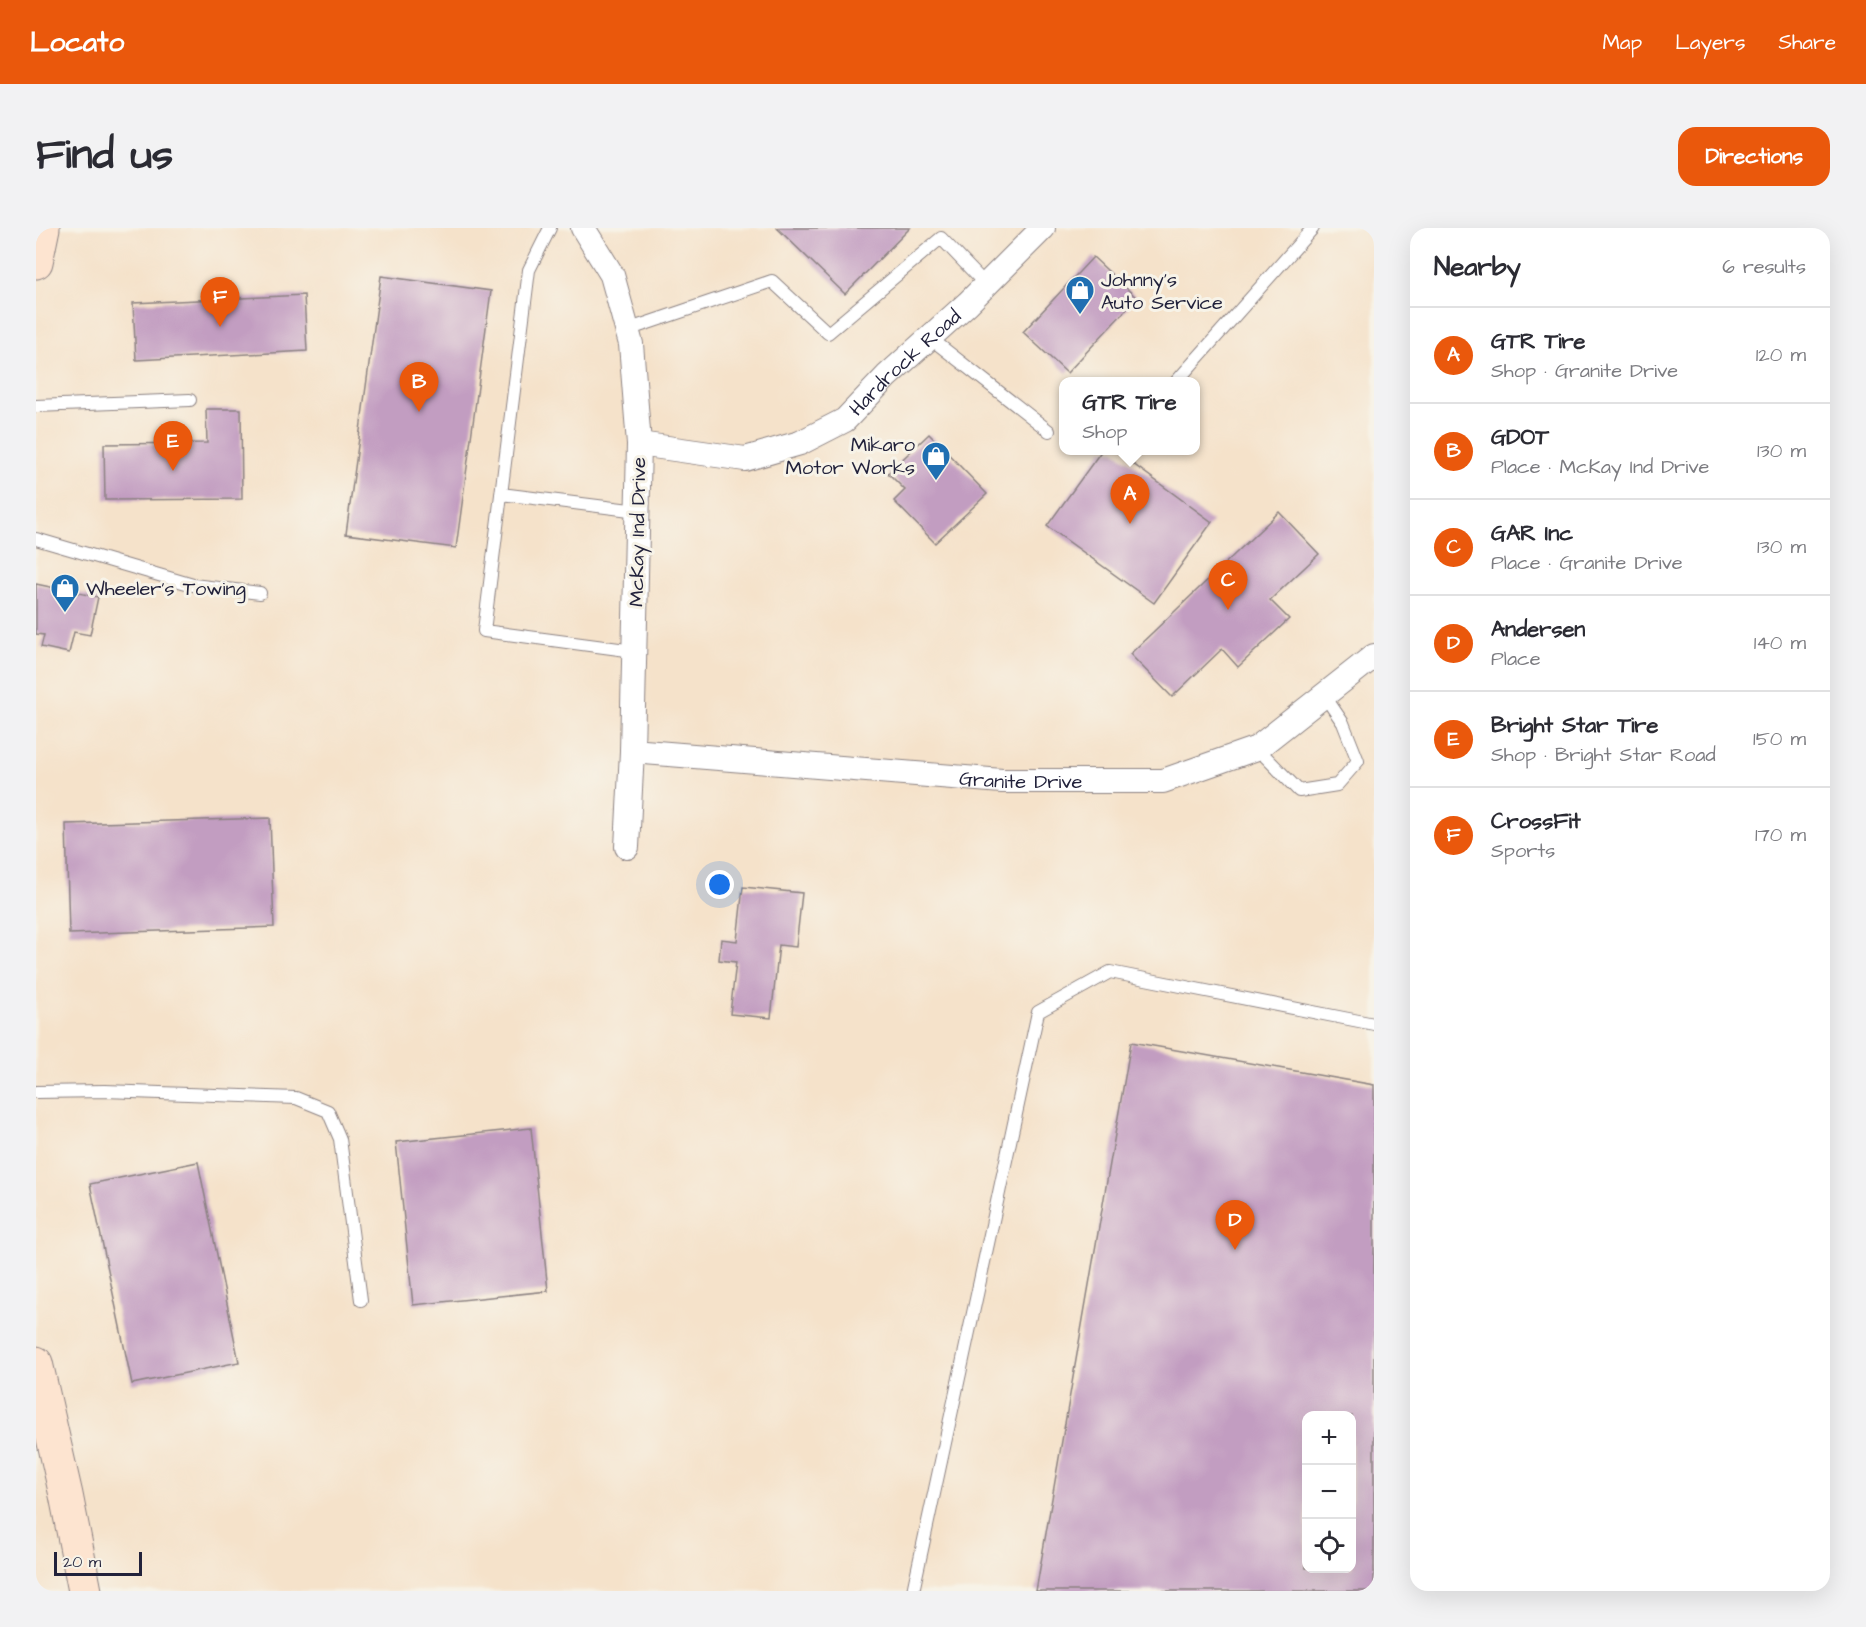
<!DOCTYPE html>
<html lang="en">
<head>
<meta charset="utf-8">
<style>
	body { margin:0; font-family:"Architects Daughter",sans-serif; background:#f2f2f3; color:#2b2b33 }
	.controls { position:absolute; right:18px; bottom:18px; display:grid; overflow:hidden; border-radius:12px; box-shadow:0 6px 24px #0002 }
	.controls button { width:54px; height:54px; display:grid; place-items:center; padding:0; border:0; border-bottom:2px solid #e1e1e2; background:#fff; color:#2b2b33; font:30px sans-serif }
	.scale { position:absolute; left:18px; bottom:15px; width:88px; box-sizing:border-box; padding-left:6px; border:3px solid #22223b; border-top:0; font-size:16px; line-height:21px; white-space:nowrap; color:#22223b; -webkit-text-stroke:4px #f7f3e8; paint-order:stroke }
	.you { position:absolute; left:684px; top:657px; width:21px; height:21px; margin:-15px; border:4px solid #fff; border-radius:50%; background:#1a73e8; box-shadow:0 0 0 9px #1a73e833 }
	.badge { display:grid; place-items:center; width:39px; height:39px; border-radius:50%; background:#ea580c; color:#fff; font-size:20px; font-weight:700 }
	.pin { position:absolute; translate:-50% -50px; filter:drop-shadow(0 2px 3px #0008) }
	.pin::after { content:''; position:absolute; top:32px; width:21px; height:18px; background:inherit; clip-path:polygon(0 0,100% 0,50% 100%) }
	.popup { position:absolute; left:1023px; top:149px; width:141px; height:78px; box-sizing:border-box; display:grid; place-content:center; border-radius:12px; background:#fff; filter:drop-shadow(0 2px 4px #0005); font-size:20px; white-space:nowrap; color:#7c7c81 }
	.popup b { font-size:22px; color:#2b2b33 }
	.popup::after { content:''; position:absolute; left:50%; top:100%; margin-left:-12px; border:12px solid transparent; border-top-color:#fff }
	.list { margin:0; padding:0; list-style:none }
	h2 { display:flex; justify-content:space-between; align-items:center; height:78px; margin:0; padding:0 24px; font-size:26px }
	h2 small { font-size:20px; font-weight:400; color:#7c7c81 }
	.list li { display:grid; grid-template-columns:39px 1fr auto; gap:18px; align-items:center; box-sizing:border-box; height:96px; padding:0 24px; border-top:2px solid #e1e1e2 }
	.list b { display:block; font-size:22px; white-space:nowrap }
	.list p { margin:0; font-size:20px; white-space:nowrap; color:#7c7c81 }
	.list em { font-size:20px; font-style:normal; color:#7c7c81 }
	.icon { flex:none; width:33px; height:33px; fill:none; stroke:currentColor; stroke-width:2; stroke-linecap:round; stroke-linejoin:round }
	.map { position:relative; flex:none; width:1338px; height:1363px; overflow:hidden; border-radius:18px }
	header { display:flex; align-items:center; gap:36px; box-sizing:border-box; height:84px; padding:0 30px; background:#ea580c; color:#fff }
	header strong { font-size:28px }
	nav { display:flex; gap:33px; margin-inline-start:auto; font-size:21px }
	.intro { display:flex; align-items:center; justify-content:space-between; box-sizing:border-box; height:144px; padding:0 36px }
	h1 { margin:0; font-size:42px }
	.button { padding:15px 27px; border-radius:18px; background:#ea580c; color:#fff; font-size:21px; font-weight:700 }
	main { display:flex; gap:36px; padding:0 36px }
	aside { flex:1; background:#fff; border-radius:18px; box-shadow:0 6px 24px #0002 }
	.map>svg:first-child { display:block }
	.building { fill:#c29dc1; fill-rule:evenodd }
	.lines { fill:none; stroke-linecap:round; stroke-linejoin:round }
	.lane-casing { stroke:#8c8282; stroke-width:14 }
	.street-casing { stroke:#8c8282; stroke-width:26 }
	.secondary-casing { stroke:#8c8282; stroke-width:35 }
	.lane { stroke:#fff; stroke-width:12 }
	.street { stroke:#fff; stroke-width:24 }
	.secondary { stroke:#fde4d0; stroke-width:33 }
	.labels { text-anchor:middle; stroke-width:6; stroke-linejoin:round; paint-order:stroke }
	.poi-label { font-size:20px; fill:#22223b; stroke:#f7f3e8; text-anchor:start }
	.street-label { font-size:20px; fill:#22223b; stroke:#f7f3e8 }
</style>
</head>
<body>
<header>
<strong>Locato</strong>
<nav><a>Map</a><a>Layers</a><a>Share</a></nav>
</header>
<div class="intro"><h1>Find us</h1><a class="button">Directions</a></div>
<main>
<div class="map">
<svg width="1338" height="1363" viewBox="0 0 1338 1363">
	<rect width="100%" height="100%" fill="#f7f3e8"/>
	<filter id="ink" filterUnits="userSpaceOnUse"><feTurbulence type="fractalNoise" baseFrequency=".0167" numOctaves="2"/><feDisplacementMap in="SourceGraphic" scale="12" xChannelSelector="R" yChannelSelector="G"/><feConvolveMatrix kernelMatrix="1 2 1 2 8 2 1 2 1" color-interpolation-filters="sRGB"/></filter>
	<filter id="wash" filterUnits="userSpaceOnUse"><feTurbulence type="fractalNoise" baseFrequency=".008" numOctaves="4" result="noise"/><feDisplacementMap in="SourceGraphic" scale="24" xChannelSelector="R" yChannelSelector="G"/><feGaussianBlur stdDeviation="1.35" result="paint"/><feColorMatrix in="noise" values="0 0 0 0 0 0 0 0 0 0 0 0 0 0 0 0 0 1.4 0 .05"/><feComposite in="paint" operator="in"/></filter>
	<g filter="url(#wash)">
		<rect width="100%" height="100%" fill="#f5e2ca"/>
		<g id="blocks">
			<path class="building" d="M741 0H874L809 66Z
				M1057 29 1101 70 1031 145 987 104Z
				M345 48 455 63 420 320 310 306Z
				M268 67 271 123 100 132 97 75Z
				M170 181H205L206 271 69 272 68 216 171 215Z
				M893 206 951 266 899 315 858 273 869 262 852 245Z
				M1066 222H1078L1176 294 1118 375 1011 298Z
				M1243 284 1283 326 1234 372 1253 391 1202 439 1186 421 1136 469 1094 426Z
				M0 356 62 369 54 407 38 404 33 425 5 419 8 407 0 406Z
				M234 590 238 699 33 706 30 596Z
				M707 659 766 665 760 719 743 717 735 790 694 786 700 734 683 732 685 711 701 713Z
				M1095 814 1338 857V1363H1000ZM1270 1188H1316V1340H1270Z
				M495 900 512 1063 377 1077 360 914Z
				M162 934 203 1134 96 1156 54 956Z"/>
		</g>
	</g>
	<g filter="url(#ink)">
		<use href="#blocks" fill-opacity="0" stroke="#8c8282" stroke-width="1.5"/>
		<g class="lines">
			<g class="lane-casing">
				<path id="lane" d="M514 0 493 42 448 403 598 423
					M591 102 736 53 792 105 905 10 950 57
					M894 110 1013 203
					M1140 154 1277 0
					M0 178 154 172
					M465 266 602 283
					M0 311 157 357 224 365
					M1221 520 1263 563 1301 557 1322 533 1307 495 1288 467
					M0 864 69 863 260 870 292 883 304 911 325 1072
					M877 1363 1002 784 1074 744 1338 796"/>
			</g>
			<g class="street-casing">
				<g id="street">
					<path d="M547 0 576 47 595 116 603 216 596 523 591 619"/>
					<path id="s1" d="M603 216 709 231 764 215 809 192 851 148 932 75 1007 0"/>
					<path id="s2" d="M596 523 966 553H1127L1221 520 1338 428"/>
				</g>
			</g>
			<g class="secondary-casing">
				<path id="secondary" d="M0 34 7 0
					M0 1135 30 1267 49 1363"/>
			</g>
			<use href="#lane" class="lane"/>
			<use href="#street" class="street"/>
			<use href="#secondary" class="secondary"/>
		</g>
	</g>
	<defs>
		<g id="shop-pin" transform="scale(1.5)"><path d="M0 17L-7.5 6A9.5 9.5 0 1 1 7.5 6Z" fill="#1f6fb2" stroke="#f7f3e8"/><path d="M-5-2.5h2.3a2.7 3.5 0 0 1 5.4 0H5L5.5 6h-11ZM-1.5-2.5h3a1.5 2.3 0 0 0-3 0Z" fill="#fff"/></g>
	</defs>
	<g fill-rule="evenodd">
		<use href="#shop-pin" x="1044" y="62"/>
		<use href="#shop-pin" x="900" y="228"/>
		<use href="#shop-pin" x="29" y="360"/>
	</g>
	<g class="labels">
		<g class="poi-label">
			<text x="1065" y="58">Johnny's<tspan x="1065" dy="23">Auto Service</tspan></text>
			<text x="879" y="223" text-anchor="end">Mikaro<tspan x="879" dy="23">Motor Works</tspan></text>
			<text x="50" y="367">Wheeler's Towing</text>
		</g>
		<g class="street-label">
			<text dy="7" stroke="none"><textPath href="#s1" startOffset="298">Hardrock Road</textPath></text>
			<text transform="translate(601 304) rotate(-89)" y="7">McKay Ind Drive</text>
			<text dy="7" stroke="none"><textPath href="#s2" startOffset="390">Granite Drive</textPath></text>
		</g>
	</g>
</svg>
<div class="controls">
<button>+</button>
<button>−</button>
<button><svg class="icon" aria-label="locate" viewBox="0 0 24 24"><circle cx="12" cy="12" r="6"/><path d="M12 2v4M12 18v4M2 12h4M18 12h4"/></svg></button>
</div>
<div class="scale">20 m</div>
<div class="you"></div>
<div class="pin badge" style="left:1094px;top:296px">A</div>
<div class="popup"><b>GTR Tire</b>Shop</div>
<div class="pin badge" style="left:383px;top:184px">B</div>
<div class="pin badge" style="left:1192px;top:382px">C</div>
<div class="pin badge" style="left:1199px;top:1022px">D</div>
<div class="pin badge" style="left:137px;top:243px">E</div>
<div class="pin badge" style="left:184px;top:99px">F</div>
</div>
<aside>
<h2>Nearby<small>6 results</small></h2>
<ul class="list">
<li><span class="badge">A</span><div><b>GTR Tire</b><p>Shop · Granite Drive</p></div><em>120 m</em></li>
<li><span class="badge">B</span><div><b>GDOT</b><p>Place · McKay Ind Drive</p></div><em>130 m</em></li>
<li><span class="badge">C</span><div><b>GAR Inc</b><p>Place · Granite Drive</p></div><em>130 m</em></li>
<li><span class="badge">D</span><div><b>Andersen</b><p>Place</p></div><em>140 m</em></li>
<li><span class="badge">E</span><div><b>Bright Star Tire</b><p>Shop · Bright Star Road</p></div><em>150 m</em></li>
<li><span class="badge">F</span><div><b>CrossFit</b><p>Sports</p></div><em>170 m</em></li>
</ul>
</aside>
</main>
</body>
</html>
